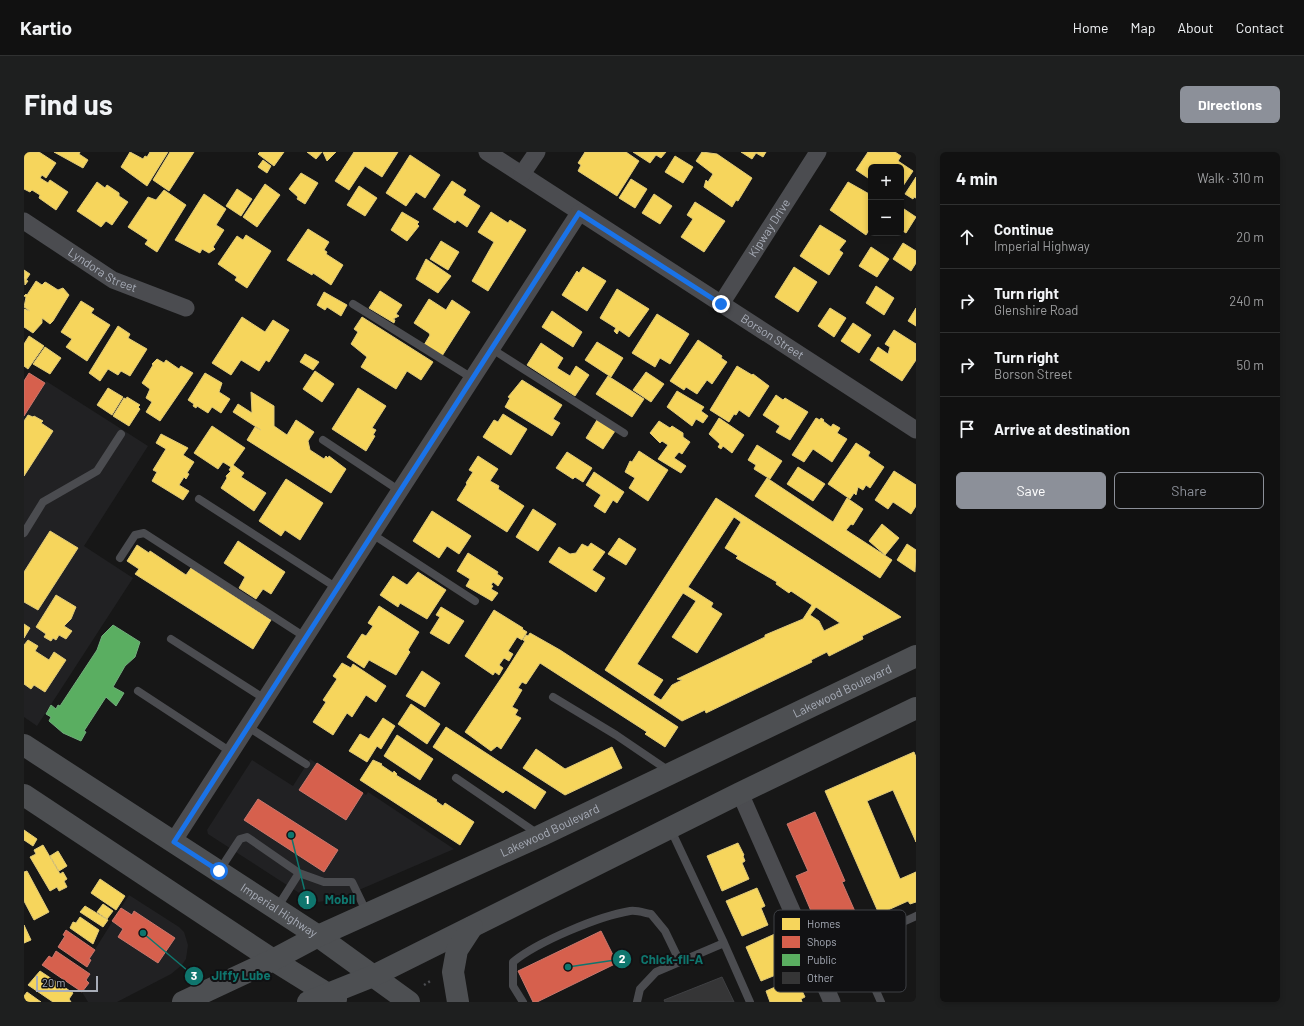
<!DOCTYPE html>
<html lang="en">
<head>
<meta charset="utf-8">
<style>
	body { margin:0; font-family:Barlow,sans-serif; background:#1e1f1f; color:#f1f3f6 }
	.controls { position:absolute; right:12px; top:12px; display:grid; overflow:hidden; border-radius:6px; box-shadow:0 2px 6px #0003 }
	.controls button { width:36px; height:36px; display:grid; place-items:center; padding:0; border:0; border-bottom:1px solid #303131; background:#111; color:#f1f3f6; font:20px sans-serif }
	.scale { position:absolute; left:12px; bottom:10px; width:62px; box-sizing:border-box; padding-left:4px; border:2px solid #a8adb8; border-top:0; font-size:11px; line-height:14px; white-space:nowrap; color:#a8adb8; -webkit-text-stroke:3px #111113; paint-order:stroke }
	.stop { position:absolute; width:12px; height:12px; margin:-9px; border:3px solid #1a73e8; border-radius:50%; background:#fff }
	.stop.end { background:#1a73e8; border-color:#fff; box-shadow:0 1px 4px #0008 }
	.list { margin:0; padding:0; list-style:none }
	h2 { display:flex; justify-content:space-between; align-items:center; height:52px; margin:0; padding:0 16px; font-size:17px }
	h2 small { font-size:13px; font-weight:400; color:#9c9d9f }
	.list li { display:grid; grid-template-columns:26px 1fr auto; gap:12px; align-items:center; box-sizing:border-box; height:64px; padding:0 16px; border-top:1px solid #303131 }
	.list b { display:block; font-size:15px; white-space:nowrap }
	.list p { margin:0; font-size:13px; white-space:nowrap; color:#9c9d9f }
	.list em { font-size:13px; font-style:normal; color:#9c9d9f }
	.actions { display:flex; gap:8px; padding:12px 16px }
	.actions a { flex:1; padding:9px 0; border:1px solid #8c9099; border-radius:6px; text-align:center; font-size:14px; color:#8c9099 }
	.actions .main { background:#8c9099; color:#fff }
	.icon { flex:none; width:22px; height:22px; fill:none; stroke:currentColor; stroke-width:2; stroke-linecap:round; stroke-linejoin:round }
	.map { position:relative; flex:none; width:892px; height:850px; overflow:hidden; border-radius:6px }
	header { display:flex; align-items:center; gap:24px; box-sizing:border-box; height:56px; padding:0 20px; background:#111; border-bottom:1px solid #303131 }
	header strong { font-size:19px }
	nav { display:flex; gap:22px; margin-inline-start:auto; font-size:14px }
	.intro { display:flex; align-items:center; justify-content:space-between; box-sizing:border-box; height:96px; padding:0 24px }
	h1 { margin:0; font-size:28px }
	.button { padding:10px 18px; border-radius:6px; background:#8c9099; color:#fff; font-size:14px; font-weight:700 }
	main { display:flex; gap:24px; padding:0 24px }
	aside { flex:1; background:#111; border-radius:6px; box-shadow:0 2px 6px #0003 }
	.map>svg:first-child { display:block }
	.built { fill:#212123 }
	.homes { fill:#f6d55c; stroke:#dfc978; fill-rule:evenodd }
	.shops { fill:#d6604d; stroke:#c8776d }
	.public { fill:#5aae61; stroke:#71ae7b }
	.building { fill:#353536; stroke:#3f4043 }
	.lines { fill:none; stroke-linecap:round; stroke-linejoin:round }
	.path { stroke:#4d4e52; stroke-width:2.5; stroke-dasharray:2 3; stroke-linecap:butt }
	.lane { stroke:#4b4c50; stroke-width:8 }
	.street { stroke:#4b4c50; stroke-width:17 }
	.primary { stroke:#4d4f52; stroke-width:22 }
	.route { stroke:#1a73e8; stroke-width:5 }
	.labels { text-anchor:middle; stroke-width:4; stroke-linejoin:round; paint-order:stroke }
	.street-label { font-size:12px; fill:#a8adb8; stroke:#111113 }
	.key { fill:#111113; stroke:#3e4045; stroke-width:1 }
	.key-label { font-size:11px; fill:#a8adb8 }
	.leader { fill:none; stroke:#0f766e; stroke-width:1.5 }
	.callout-dot { fill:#0f766e; stroke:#111113; stroke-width:1.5 }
	.mark-label { font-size:12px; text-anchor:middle; font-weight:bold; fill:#fff }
	.callout-label { font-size:13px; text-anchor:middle; font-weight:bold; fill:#0f766e; stroke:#111113; stroke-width:4; stroke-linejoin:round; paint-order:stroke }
</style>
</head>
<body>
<header>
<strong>Kartio</strong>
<nav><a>Home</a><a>Map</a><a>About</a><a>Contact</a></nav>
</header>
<div class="intro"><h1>Find us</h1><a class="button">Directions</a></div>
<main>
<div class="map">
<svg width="892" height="850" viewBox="0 0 892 850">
	<rect width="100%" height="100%" fill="#171717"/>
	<path class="built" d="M22 229 124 294 60 394 109 426 13 574 0 565V264Z
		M286 607 342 643 344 640 430 697 314 747 294 750 286 748 184 682 183 678 228 608 269 634Z
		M105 743 155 775 160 780 164 793 162 807 158 813 147 822 93 850H64L58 840 65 831 62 828 66 822 63 815 67 808 65 807Z"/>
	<path class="homes" d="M0 0H15L32 11 22 26 18 23 16 26 24 31 26 28 44 40 32 58 15 46 16 43 8 38 6 40 0 37Z
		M30 0H56L55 2 64 8 59 16Z
		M106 0 119 7 121 4 123 5 126 0H144L123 34 97 15Z
		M146 0H170L145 39 129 28Z
		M236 0H260L250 14 234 2Z
		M283 0H298L292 7Z
		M299 0H312L303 9Z
		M330 0H374L358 25 341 14 325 38 311 29Z
		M561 0H602L615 9 593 44 554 19 557 13 554 11Z
		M609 0H642L637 6 632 3 626 11Z
		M678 0 693 2 728 26 714 49 712 48 708 55 680 35 682 28 684 30 689 22 672 9Z
		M717 0H742L739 5 732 1 728 7Z
		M844 0H871L877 4 874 9 889 19 877 37V15H847V28L832 18Z
		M386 3 416 23 401 46 392 40 382 54 362 41Z
		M651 4 669 15 659 31 641 20Z
		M239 8 247 14 243 21 234 15Z
		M277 21 294 31 281 52 273 47 274 45 265 37Z
		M892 25V46L890 45 889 47 881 42Z
		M607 27 623 37 611 56 595 46Z
		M428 29 442 38 439 43 456 54 443 75 433 68 431 71 409 57Z
		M73 30 81 36 83 33 95 41V44L104 50 88 73 82 69 77 75 53 59Z
		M824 30 847 43 845 59 847 60V75L842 83 806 58Z
		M241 32 256 43 233 75 219 65Z
		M335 34 353 46 341 64 323 53Z
		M213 37 228 47 217 64 202 54Z
		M140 38 162 53 133 100 121 92 124 88 104 75 124 45 132 48Z
		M180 42 202 57 192 73 200 78 189 95 191 97 185 101 178 97 176 101 151 88Z
		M630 42 648 54 636 72 618 61Z
		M671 50 701 69 680 100 657 85 669 67 663 63Z
		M877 55 892 65 882 81 877 78Z
		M378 60 395 70 393 72 395 74 383 89 367 78Z
		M467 60 484 71 486 68 502 78 464 139 448 129 470 90 454 80Z
		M796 73 822 89 815 98 819 101 805 123 776 104Z
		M284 77 305 90 300 98 303 100 302 102 319 113 307 133 289 121 288 123 263 108Z
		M222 83 247 99 223 136 211 128 213 125 194 112 213 84 219 88Z
		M417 89 435 100 424 118 406 107Z
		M879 91 892 99V111L887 119 869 107Z
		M847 95 865 107 853 125 835 114Z
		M402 107 427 124 414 141 392 127Z
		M559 115 582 129 563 159 538 143 553 119 555 121Z
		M770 115 793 130 774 160 751 145Z
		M0 118 6 122 2 128 4 129 1 133Z
		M12 129 18 133 21 130 23 131 34 138 39 136 45 143 29 169 26 172 18 166V171L9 181 0 175V157L6 159 0 155 2 145 0 144 2 142 3 143Z
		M852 134 870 146 860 163 842 151Z
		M593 137 625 157 605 185 595 178 593 182 590 179 592 176 576 166Z
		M356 139 378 153 372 162 375 164 369 167 371 168 370 171 345 156Z
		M300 140 323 153 317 164 303 155 301 158 293 153Z
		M405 147 422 158 428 148 446 160 418 204 400 193 406 183 405 181 390 171Z
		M57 149 70 157 67 161 86 173 63 209 42 195 48 187 37 180Z
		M806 156 822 166 810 185 794 174Z
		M892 156V174L884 169Z
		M528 159 558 180 549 195 518 175Z
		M633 162 665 182 646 212 636 206 631 215 608 201Z
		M218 165 241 180 249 168 265 178 245 210 242 208 235 219 217 208 207 223 188 211Z
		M338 165 409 210 397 228 383 219 372 237 337 215 343 205 327 192 334 180 330 177Z
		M829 171 847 183 835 201 817 189Z
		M94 174 106 182 104 186 123 197 106 224 97 219 94 223 84 217 76 229 65 221Z
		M870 178 892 192V208L878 229 846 208 854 195 864 202 866 195 861 192Z
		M5 184 20 194 4 217 0 214V192Z
		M674 188 698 204 697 206 703 210 688 232 683 228 673 242 662 235 660 238 646 229Z
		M573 190 599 206 587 225 561 208Z
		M517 191 539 206 533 216 546 224 552 214 565 223 551 244 503 213Z
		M21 195 37 206 26 222 9 212Z
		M281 202 295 210 289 218 276 210Z
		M133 207 140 211 142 208 155 217 157 214 169 221 136 269 122 260 128 250 122 246 126 237 118 231 129 213 128 212Z
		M713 214 728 223 729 222 745 234 725 265 715 258 712 263 710 262 705 270 686 258Z
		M291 219 310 232 298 250 279 237Z
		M622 220 640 232 627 250 609 238Z
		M181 221 198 231 195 240 206 247 197 261 188 255 184 261 173 254 172 256 169 254 170 252 164 248Z
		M584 224 620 247 608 265 572 242Z
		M498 228 538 253 529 267 536 271 528 284 481 255 486 246 484 245Z
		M84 236 99 245 88 263 73 253Z
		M334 236 362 254 348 276 352 278 349 283 351 284 342 299 308 277Z
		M653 239 680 255 677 259 684 264 679 271 672 267 668 274 643 255Z
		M227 240 250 254V274L263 283 272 268 290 280 284 289 286 298 300 307 302 304 304 306 305 304 322 317 307 341 223 288 231 275 237 278 209 260 214 252 228 261Z
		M752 243 759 248 761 246 784 260 766 288 752 280 756 274 739 263Z
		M103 245 116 253 114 255 116 257 105 274 89 264 100 246 102 247Z
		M479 262 503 277 487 303 459 285 470 268 474 270Z
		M4 263 9 265 10 264 19 269 17 271 29 279 0 324V269Z
		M695 266 720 283 708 301 699 294 697 297 694 295 696 292 685 282Z
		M792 266 796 268 797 266 800 268 799 269 807 275 809 272 816 276 813 281 823 287 808 310 789 297 780 310 768 303Z
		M573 268 591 279 579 297 562 286Z
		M635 269 646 276 648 274 659 281V285L666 290 658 302 655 300 650 306 662 314 657 321 634 307 644 293 638 289 636 291 626 281Z
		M188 274 221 296 209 313 220 321 217 325 242 341 230 359 197 336 203 326 202 324 207 319 205 318 207 315 199 310 194 317 170 301Z
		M137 282 164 296 159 303 170 310 163 321 165 322 162 327 160 325 155 333 165 339 159 348 128 329 133 320 129 318 142 297 132 291Z
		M832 291 846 300 844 304 860 315 846 336 842 333 839 338 834 335 832 343 830 341 826 347 804 332Z
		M733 293 758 309 746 327 730 317 732 313 724 308Z
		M615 299 644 318 624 349 605 336 611 326 601 320 606 309 608 310Z
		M543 300 568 316 559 330 551 325 549 327 532 316Z
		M454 304 474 317 466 329 475 334 474 337 500 354 483 380 433 348 443 332 442 331 449 320 445 318Z
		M774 315 801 332 789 349 763 332Z
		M870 319 892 333V354L887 362 869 350 864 357 851 348Z
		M570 320 600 340 593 351 589 348 581 361 570 354 577 343 562 333Z
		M743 326 809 370 823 346 839 357 829 373 827 372 822 378 868 408 856 426 731 344Z
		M262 327 299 351 276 388 261 378 257 384 235 369Z
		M692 346 877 465 838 484 839 487 805 504 803 500 787 508 788 510 682 561 681 558 658 569 581 518ZM710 365 717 370 701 396 714 404 712 406 753 430 752 432 765 441 767 439 788 453 779 467 741 483V485L653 527 658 528 648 533 637 548 629 543 639 528 613 512 659 441 672 449 648 485 673 501 698 462 687 455 689 451 664 435ZM792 455 816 471 800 479 795 469 786 463Z
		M509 357 532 372 514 399 492 385Z
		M408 359 447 384 435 402 423 394 415 406 389 389Z
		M858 372 875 386 861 403 845 389Z
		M26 379 54 396 14 458 0 450V420Z
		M595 386 612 397 602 413 584 402Z
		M214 389 261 420 247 442 239 437 232 447 215 436 221 425 200 411Z
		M567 391 581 400 568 418 581 426 572 440 525 410 535 395 546 402 552 401 558 392 564 395Z
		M883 392 892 398 891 420 873 408Z
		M113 393 125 401 126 399 162 423 167 416 247 468 229 497 111 422 115 417 103 409Z
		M444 401 474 420 473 422 479 426 474 434 469 430 467 433 469 434 467 437 474 441 468 449 442 434 446 427 433 419Z
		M394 420 422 438 403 467 376 451 374 455 356 443 369 424 383 433Z
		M32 443 52 455 47 467 40 474 48 479 42 487 35 483 32 488 29 486 27 489 20 485 22 482 12 475Z
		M355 454 395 480 384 498 386 500 372 523 345 508 340 516 323 505 338 482 342 484 349 474 344 471Z
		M417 455 440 469 425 492 406 481 416 465 412 463Z
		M470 458 499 476 498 477 503 480 498 488 493 485 484 499 489 502 485 509 480 506 475 513 479 516 475 523 471 520 469 523 441 504Z
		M0 472 6 476 0 486Z
		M506 481 536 498 654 575 641 595 621 582 623 580 516 511 502 532 498 530 494 536 498 538 488 555 494 558 491 563 497 566 477 597 473 594 467 599 441 580 482 519 501 489 499 488 502 483 504 484Z
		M4 488 14 494 11 499 25 508 30 500 42 508 21 540 10 533 7 537 0 532V493Z
		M318 511 327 516 329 512 362 534 352 550 342 543 328 565 323 561 309 583 289 570 302 550 299 548 313 527 309 524Z
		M398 519 416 531 401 555 382 544Z
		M387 552 416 572 403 592 374 572Z
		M359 566 371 574 357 597 353 594 343 610 325 599 336 582 345 587Z
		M422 575 522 640 511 657 482 638 479 641 409 595Z
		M373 583 409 607 396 628 360 604Z
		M588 595 598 616 541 643 499 616 512 597 541 617Z
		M890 600 892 605V690L869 638 843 649 876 727 892 720V750L886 752 884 749 855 762 801 639Z
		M349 608 358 612 357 613 369 621 370 619 373 622 372 623 413 648 412 649 419 654 421 651 450 670 436 693 336 628Z
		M0 678 13 687 9 694 0 688Z
		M714 691 720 703 719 704 721 709 718 711 725 727 698 739 683 704Z
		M19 693 36 722 39 720 43 727 40 729 43 735 35 739 33 735 26 739 6 705 12 702 10 698Z
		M34 699 43 714 35 719 26 704Z
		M3 719 25 760 10 768 0 749V720Z
		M76 727 101 744 92 758 67 741Z
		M733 736 741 754 737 756 744 773 718 784 702 749Z
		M79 752 89 759 83 767 73 760Z
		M61 754 84 768 79 775 56 760Z
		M56 765 75 778 69 792 46 776 49 770 52 771Z
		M0 773 7 788 0 791Z
		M753 781 760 796 761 799 757 801 764 818 737 829 722 795Z
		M16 819 49 841 45 847 47 850H29L4 833Z
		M772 826 781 845 777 847 778 850H746L742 839Z
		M3 840 17 850H0V844Z"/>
	<path class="shops" d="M5 221 21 231 0 264V229Z
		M293 611 339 641 322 668 275 638Z
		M234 647 314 698 300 720 220 668Z
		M791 660 821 729 818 730 833 764 796 780 772 724 784 719 763 672Z
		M97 756 108 763 110 759 151 786 134 811 94 785 99 777 88 769Z
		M42 778 71 798 65 807 67 808 63 815 34 795 41 784 39 783Z
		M577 779 593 811 513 850H509L494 819Z
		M32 799 66 822 62 828 65 831 58 840 18 813 25 804 28 806Z"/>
	<path class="public" d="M89 473 116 490 111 505 101 514 89 535 100 541 92 554 82 545 60 579 62 580 57 589 39 581 25 569 27 565 22 562 27 553 32 557 34 553 36 554 73 498 78 484Z"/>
	<path class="building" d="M698 825 710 850H641L640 848Z"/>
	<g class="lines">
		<path class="path" d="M400 833 408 828"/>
		<path class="lane" d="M329 152 448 226
			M468 197 600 281
			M299 288 376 339
			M175 347 313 436
			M0 381 19 350 73 319 97 282
			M348 382 451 449
			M96 406 111 383 120 381 281 485
			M147 487 241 547
			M114 539 207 600
			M529 545 592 583 645 619
			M224 575 282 612
			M432 626 514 682
			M195 719 216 687 223 685 275 721 300 730H328L343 761
			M253 756 275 721
			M877 771 892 764
			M700 791 726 850
			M793 816 833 796 857 850
			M499 850 489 834V810C513 790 575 764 606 759 613 758 621 761 627 762L641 779 656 810
			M613 850 616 837 632 820 700 791 646 676"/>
		<g class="street">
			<path id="s1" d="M463 0 892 278"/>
			<path d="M498 22 513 0"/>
			<path id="s2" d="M0 69 89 128 162 156"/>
			<path id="s3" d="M697 152 794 0"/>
			<path d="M716 641 808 850"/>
			<path d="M149 690 555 61"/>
		</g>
		<g class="primary">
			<path id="s4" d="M0 593 294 784 385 850"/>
			<path d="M0 643 249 808 312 847"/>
			<path id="s5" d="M159 850 249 808 294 784 516 684 892 504"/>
			<path d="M284 850 349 824 716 641 892 556"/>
			<path d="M434 850 429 820 433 798 448 775"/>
		</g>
	</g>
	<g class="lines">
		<path class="route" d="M195 719 150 690 555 61 697 152"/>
	</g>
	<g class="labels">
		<g class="street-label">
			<text dy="4" stroke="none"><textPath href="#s3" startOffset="90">Kipway Drive</textPath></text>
			<text dy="4" stroke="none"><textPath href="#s2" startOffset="93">Lyndora Street</textPath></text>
			<text dy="4" stroke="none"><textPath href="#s1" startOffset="340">Borson Street</textPath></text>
			<text dy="4" stroke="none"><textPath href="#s5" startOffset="729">Lakewood Boulevard</textPath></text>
			<text dy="4" stroke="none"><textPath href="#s5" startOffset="405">Lakewood Boulevard</textPath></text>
			<text dy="4" stroke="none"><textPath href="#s4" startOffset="304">Imperial Highway</textPath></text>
		</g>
	</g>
	<rect x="750" y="758" width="132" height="82" rx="6" class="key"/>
	<rect x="758" y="766" width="18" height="12" fill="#f6d55c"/>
	<rect x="758" y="784" width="18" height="12" fill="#d6604d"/>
	<rect x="758" y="802" width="18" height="12" fill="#5aae61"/>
	<rect x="758" y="820" width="18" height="12" fill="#353536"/>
	<g class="key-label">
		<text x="783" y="776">Homes</text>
		<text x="783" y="794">Shops</text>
		<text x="783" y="812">Public</text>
		<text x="783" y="830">Other</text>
	</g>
	<path class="leader" d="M267 683L283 748M544 815L598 807M119 781L170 824"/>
	<g class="callout-dot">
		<circle cx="267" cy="683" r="4"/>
		<circle cx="544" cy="815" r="4"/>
		<circle cx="119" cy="781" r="4"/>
		<circle cx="283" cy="748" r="10"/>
		<circle cx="598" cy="807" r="10"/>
		<circle cx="170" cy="824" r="10"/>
	</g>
	<g class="mark-label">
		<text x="283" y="752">1</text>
		<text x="598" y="811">2</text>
		<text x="170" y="828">3</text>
	</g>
	<g class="callout-label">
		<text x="316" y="752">Mobil</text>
		<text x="648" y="812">Chick-fil-A</text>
		<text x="217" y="828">Jiffy Lube</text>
	</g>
</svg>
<div class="controls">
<button>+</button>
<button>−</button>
</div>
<div class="scale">20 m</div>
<div class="stop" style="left:195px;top:719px"></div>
<div class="stop end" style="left:697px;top:152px"></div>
</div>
<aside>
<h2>4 min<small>Walk · 310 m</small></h2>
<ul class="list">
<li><svg class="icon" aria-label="ahead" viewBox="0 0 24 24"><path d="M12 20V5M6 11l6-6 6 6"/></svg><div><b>Continue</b><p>Imperial Highway</p></div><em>20 m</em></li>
<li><svg class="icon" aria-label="right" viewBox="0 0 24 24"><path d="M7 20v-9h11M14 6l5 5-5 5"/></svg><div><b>Turn right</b><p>Glenshire Road</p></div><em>240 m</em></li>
<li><svg class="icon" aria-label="right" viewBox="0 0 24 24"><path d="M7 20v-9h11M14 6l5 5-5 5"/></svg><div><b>Turn right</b><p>Borson Street</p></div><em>50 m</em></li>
<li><svg class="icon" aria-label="arrive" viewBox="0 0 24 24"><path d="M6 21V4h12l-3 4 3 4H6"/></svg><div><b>Arrive at destination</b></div></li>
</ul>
<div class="actions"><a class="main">Save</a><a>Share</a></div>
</aside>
</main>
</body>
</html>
